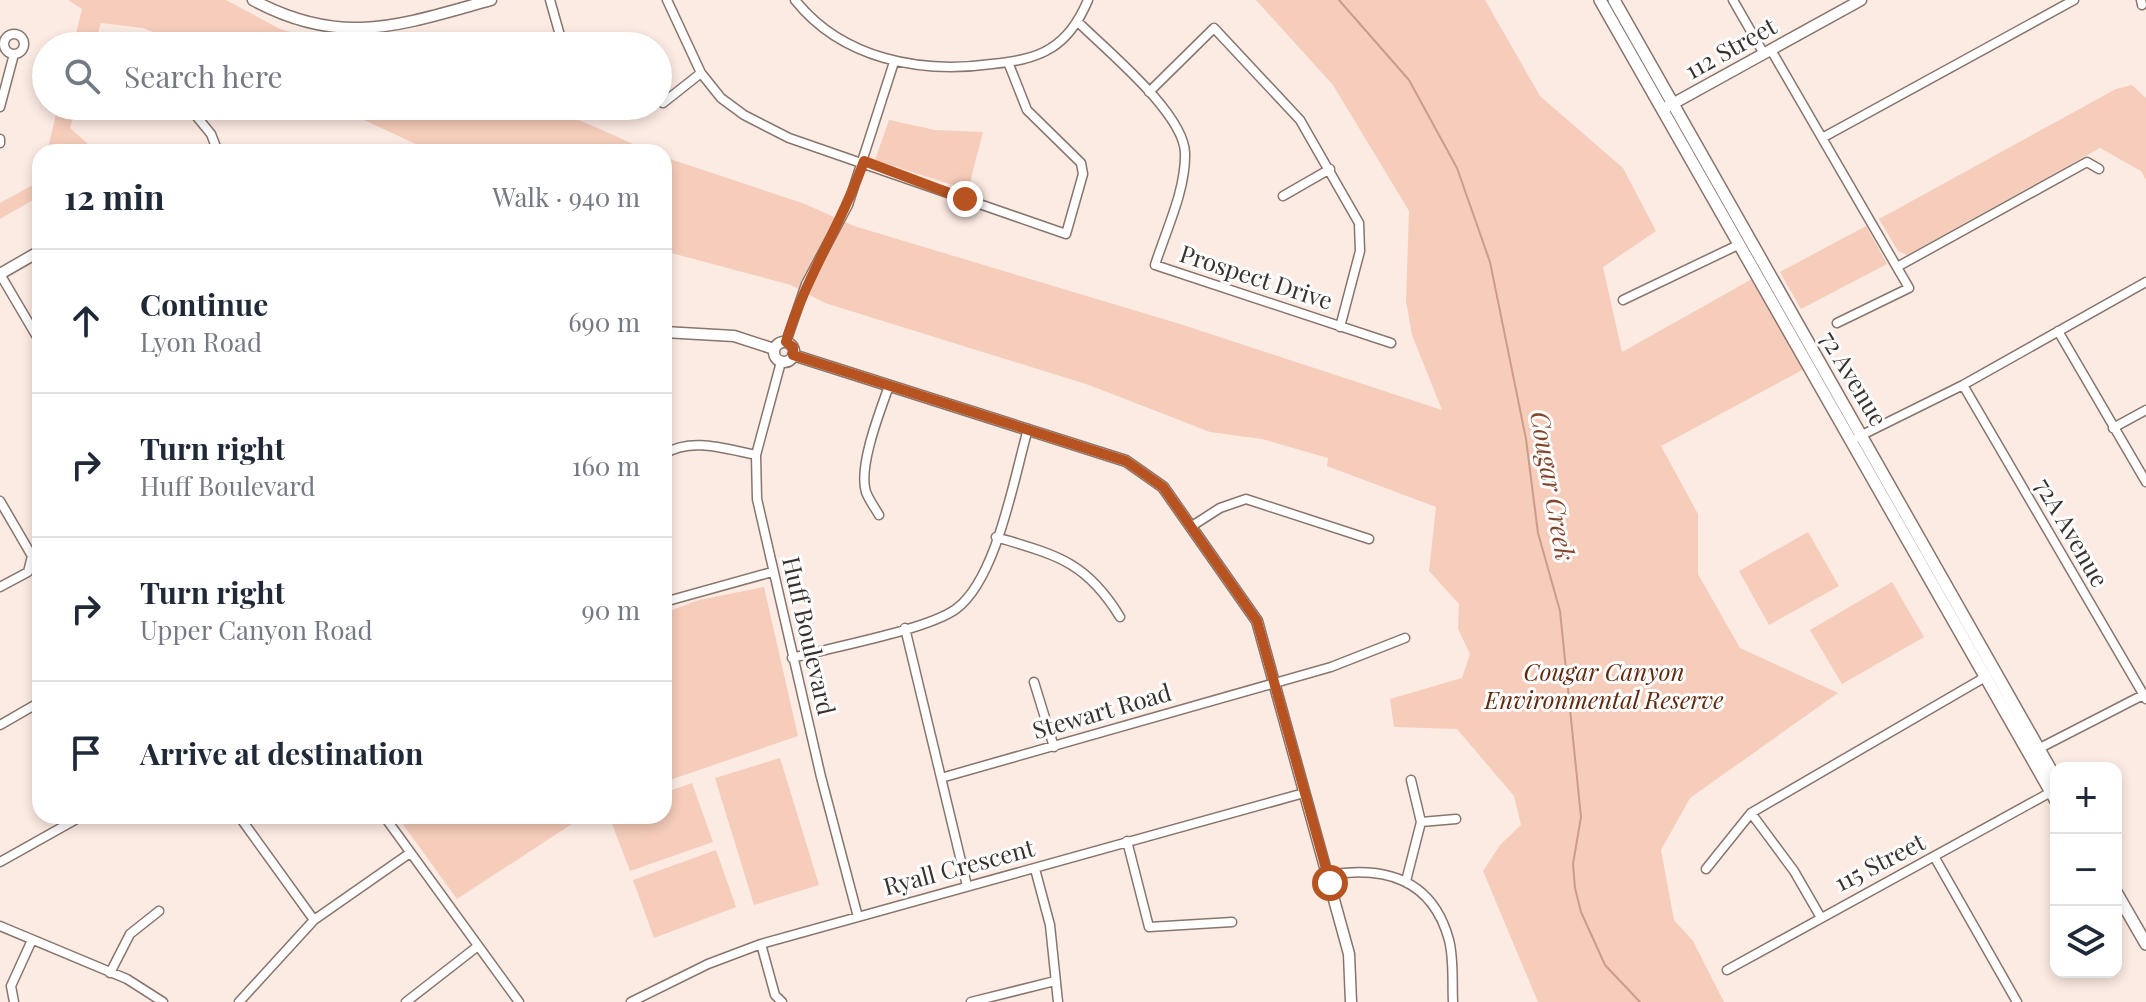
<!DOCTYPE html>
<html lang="en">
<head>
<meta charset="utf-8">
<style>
	body { margin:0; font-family:"Playfair Display",serif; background:#f2f2f3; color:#1f2937 }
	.controls { position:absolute; right:24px; bottom:24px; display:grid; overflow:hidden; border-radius:16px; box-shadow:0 4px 12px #0003 }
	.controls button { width:72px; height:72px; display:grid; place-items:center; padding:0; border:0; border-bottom:2px solid #e0e1e3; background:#fff; color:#1f2937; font:40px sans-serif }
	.stop { position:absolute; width:24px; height:24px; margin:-18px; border:6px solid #b75320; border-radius:50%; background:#fff }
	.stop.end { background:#b75320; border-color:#fff; box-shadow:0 2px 8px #0008 }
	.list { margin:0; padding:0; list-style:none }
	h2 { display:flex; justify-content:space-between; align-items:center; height:104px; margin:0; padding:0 32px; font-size:34px }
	h2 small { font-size:26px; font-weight:400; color:#747a83 }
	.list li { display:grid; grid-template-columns:52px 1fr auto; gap:24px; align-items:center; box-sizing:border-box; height:144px; padding:0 32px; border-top:2px solid #e0e1e3 }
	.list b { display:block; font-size:30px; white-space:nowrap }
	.list p { margin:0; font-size:26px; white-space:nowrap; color:#747a83 }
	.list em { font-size:26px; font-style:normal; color:#747a83 }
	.icon { flex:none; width:44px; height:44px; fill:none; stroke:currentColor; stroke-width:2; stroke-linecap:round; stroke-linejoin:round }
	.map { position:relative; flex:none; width:2146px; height:1002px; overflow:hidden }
	.search { position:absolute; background:#fff; box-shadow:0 4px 12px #0003; left:32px; top:32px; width:640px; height:88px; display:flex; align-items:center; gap:20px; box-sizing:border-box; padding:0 28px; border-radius:44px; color:#747a83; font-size:30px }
	.panel { position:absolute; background:#fff; box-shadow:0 4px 12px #0003; left:32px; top:144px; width:640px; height:680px; border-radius:24px }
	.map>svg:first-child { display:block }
	.green { fill:#f6ccba }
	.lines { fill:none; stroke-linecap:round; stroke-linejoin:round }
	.stream { stroke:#cb9d89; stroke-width:2 }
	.minor-casing { stroke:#88756d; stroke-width:11 }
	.tertiary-casing { stroke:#88756d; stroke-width:13 }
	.secondary-casing { stroke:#88756d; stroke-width:14 }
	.minor { stroke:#fff; stroke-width:8 }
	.tertiary { stroke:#fff; stroke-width:10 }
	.secondary { stroke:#fff; stroke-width:11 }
	.route { stroke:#b75320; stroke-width:10 }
	.labels { text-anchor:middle; stroke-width:6; stroke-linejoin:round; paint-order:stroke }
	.street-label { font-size:24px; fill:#39312d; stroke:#fcfcfc }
	.park-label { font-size:24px; font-style:italic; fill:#62280b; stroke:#fcfcfc }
	.water-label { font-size:26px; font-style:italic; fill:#82452a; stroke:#fcfcfc }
</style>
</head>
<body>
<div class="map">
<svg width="2146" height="1002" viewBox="0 0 2146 1002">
	<rect width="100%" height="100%" fill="#fcebe3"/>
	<path class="green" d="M68 0H226L280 29 336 45 383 41V46H188L143 28 101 23 94 46H73L82 9Z
		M1256 0H1485L1540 96 1623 168 1656 231 1603 267 1622 352 1752 279 1804 369 1661 446 1698 514V574L1740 648 1838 693 1690 798 1661 850 1674 920 1693 941 1724 1002H1538L1483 871 1500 845 1521 825 1514 796 1457 729 1394 727 1390 699 1462 678 1470 654 1458 629 1459 604 1429 571 1436 507 1327 466 1328 458 1262 439 1210 432 1089 385 825 303 791 285 664 251V157L805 204 854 226 1180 324 1442 410 1412 335 1406 301 1409 211 1333 85Z
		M2132 85 2146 98V180L2141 171 2100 148 1907 255 1898 251 1879 219 2116 89Z
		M58 106H76L70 128 97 152H47Z
		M334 106H459L473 113C527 86 600 131 651 152H433Z
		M889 120 935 130 983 132 968 190 875 160Z
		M40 181V196L0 219V203Z
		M1866 226 1887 264 1801 309 1780 272Z
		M1808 532 1839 586 1769 625 1739 571Z
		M1892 582 1924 637 1842 684 1810 630Z
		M764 587 798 736 664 782V613L699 600Z
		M780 758 819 885 754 905 715 778Z
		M692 783 713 842 630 871 609 816H664V793Z
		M397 816H584L457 899Z
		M716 850 736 907 654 938 633 880Z"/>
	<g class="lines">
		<path class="stream" d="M1339 0 1409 80 1457 168 1490 262 1526 439 1538 533 1560 611 1581 817 1573 864 1575 888 1581 912 1605 965 1640 1002"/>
		<g class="minor-casing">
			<path id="minor" d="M550 0 563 46
				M667 0 701 73 721 98 744 115 789 138 1066 234 1083 174 1081 163 1027 110 1008 62
				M795 0C842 59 920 74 992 64 1011 62 1034 59 1051 48 1069 37 1080 19 1088 0
				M1733 0 1764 54
				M2141 0 2142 5
				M1078 22C1105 49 1184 113 1185 153 1186 190 1166 230 1155 265L1391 343
				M4 44a10 10 0 1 1 20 0a10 10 0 1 1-20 0Z
				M1771 50 1909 288 1837 323
				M1149 92 1214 28 1300 120 1359 223 1360 251 1340 327
				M663 103 701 73
				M188 106 211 134 218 152
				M0 107 14 54
				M1822 138 2074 0
				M0 139V143
				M1283 196 1330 169
				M1897 267 2087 162 2099 169
				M0 274 40 342
				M1623 300 1738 245
				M2058 331 2146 482
				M786 342 806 284 848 205 894 62
				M781 362 756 455 757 499 821 777 858 917
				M1963 385 2146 699
				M2113 428 2146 410
				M1858 437 1963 385 2146 282
				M664 454C692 437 725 449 756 455
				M0 501 32 556 28 572 0 587
				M879 515C875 508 869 500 866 492 858 467 880 411 889 386
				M1192 526 1220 508 1246 499 1369 539
				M996 537C1056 555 1086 561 1120 617
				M664 602 772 572
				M905 628 967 886
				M792 658C832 647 927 630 956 609 997 579 1014 477 1028 429
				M1034 682 1054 747
				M0 725 40 702
				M2038 749 2145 694
				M941 778 1331 667 1405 638
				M1751 813 1794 871 1820 916
				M239 816 314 920
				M384 816 519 1002
				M1421 822 1456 819
				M1127 841 1149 927 1232 922
				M1935 858 2017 1002
				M0 862 82 816
				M1035 869 1050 925 1058 1002
				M1706 869 1751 813 1987 676
				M1328 875C1384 866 1432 878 1449 940 1454 959 1452 982 1453 1002
				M1406 881 1421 822 1411 780
				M0 926 127 979 163 1002
				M761 944 775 995 782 1002
				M1727 970 2051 792
				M110 973 130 934 159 911
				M14 1002 11 986 32 940
				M239 1002 314 920 410 853
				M406 1002 478 946
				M631 1002 708 964 761 944 1304 793
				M971 1002 1055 981"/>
		</g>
		<g class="tertiary-casing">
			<path id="tertiary" d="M253 0C342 48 400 25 491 0
				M1667 107 1861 0
				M0 274 40 251
				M664 332 734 336 774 349
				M774 352a10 10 0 1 1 20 0a10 10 0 1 1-20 0Z
				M793 355 1126 461 1163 487 1257 621 1349 954 1351 1002"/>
		</g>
		<g class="secondary-casing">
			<path id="secondary" d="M1600 0 2056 801
				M1614 0 2056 779
				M2116 892 2146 944"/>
		</g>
		<use href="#minor" class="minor"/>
		<use href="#tertiary" class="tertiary"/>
		<use href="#secondary" class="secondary"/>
	</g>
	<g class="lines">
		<path class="route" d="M965 199 864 161C842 224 805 278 786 342L793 347V355L1126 461 1163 487 1257 621 1330 883"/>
	</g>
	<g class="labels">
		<g class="street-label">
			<text transform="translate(1731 49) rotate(-29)" y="8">112 Street</text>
			<text transform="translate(1256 278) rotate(18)" y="8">Prospect Drive</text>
			<text transform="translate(1853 379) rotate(59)" y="8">72 Avenue</text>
			<text transform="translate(2071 533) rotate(60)" y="8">72A Avenue</text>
			<text transform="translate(808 636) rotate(77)" y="8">Huff Boulevard</text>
			<text transform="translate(1102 712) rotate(-16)" y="8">Stewart Road</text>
			<text transform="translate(1880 863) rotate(-27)" y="8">115 Street</text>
			<text transform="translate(959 868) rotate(-15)" y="8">Ryall Crescent</text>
		</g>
		<g class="park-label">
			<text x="1604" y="681">Cougar Canyon<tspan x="1604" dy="28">Environmental Reserve</tspan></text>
		</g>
		<g class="water-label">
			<text transform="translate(1552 486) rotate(80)" y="9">Cougar Creek</text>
		</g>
	</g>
</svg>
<div class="controls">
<button>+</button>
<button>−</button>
<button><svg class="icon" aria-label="layers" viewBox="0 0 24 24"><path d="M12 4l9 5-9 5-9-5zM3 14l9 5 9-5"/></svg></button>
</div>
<div class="stop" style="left:1330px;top:883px"></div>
<div class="stop end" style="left:965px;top:199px"></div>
<div class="search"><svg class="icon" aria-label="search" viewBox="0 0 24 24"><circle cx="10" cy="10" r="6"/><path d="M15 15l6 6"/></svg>Search here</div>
<section class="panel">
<h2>12 min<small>Walk · 940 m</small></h2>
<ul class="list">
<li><svg class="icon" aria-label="ahead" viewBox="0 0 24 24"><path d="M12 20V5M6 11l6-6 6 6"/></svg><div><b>Continue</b><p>Lyon Road</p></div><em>690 m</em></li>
<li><svg class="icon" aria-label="right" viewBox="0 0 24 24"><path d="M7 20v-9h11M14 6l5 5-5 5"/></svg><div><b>Turn right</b><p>Huff Boulevard</p></div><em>160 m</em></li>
<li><svg class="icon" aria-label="right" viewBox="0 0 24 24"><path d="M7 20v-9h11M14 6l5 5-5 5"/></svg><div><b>Turn right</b><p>Upper Canyon Road</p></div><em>90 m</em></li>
<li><svg class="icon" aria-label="arrive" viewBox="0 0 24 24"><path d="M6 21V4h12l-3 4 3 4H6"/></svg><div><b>Arrive at destination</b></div></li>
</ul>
</section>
</div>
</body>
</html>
